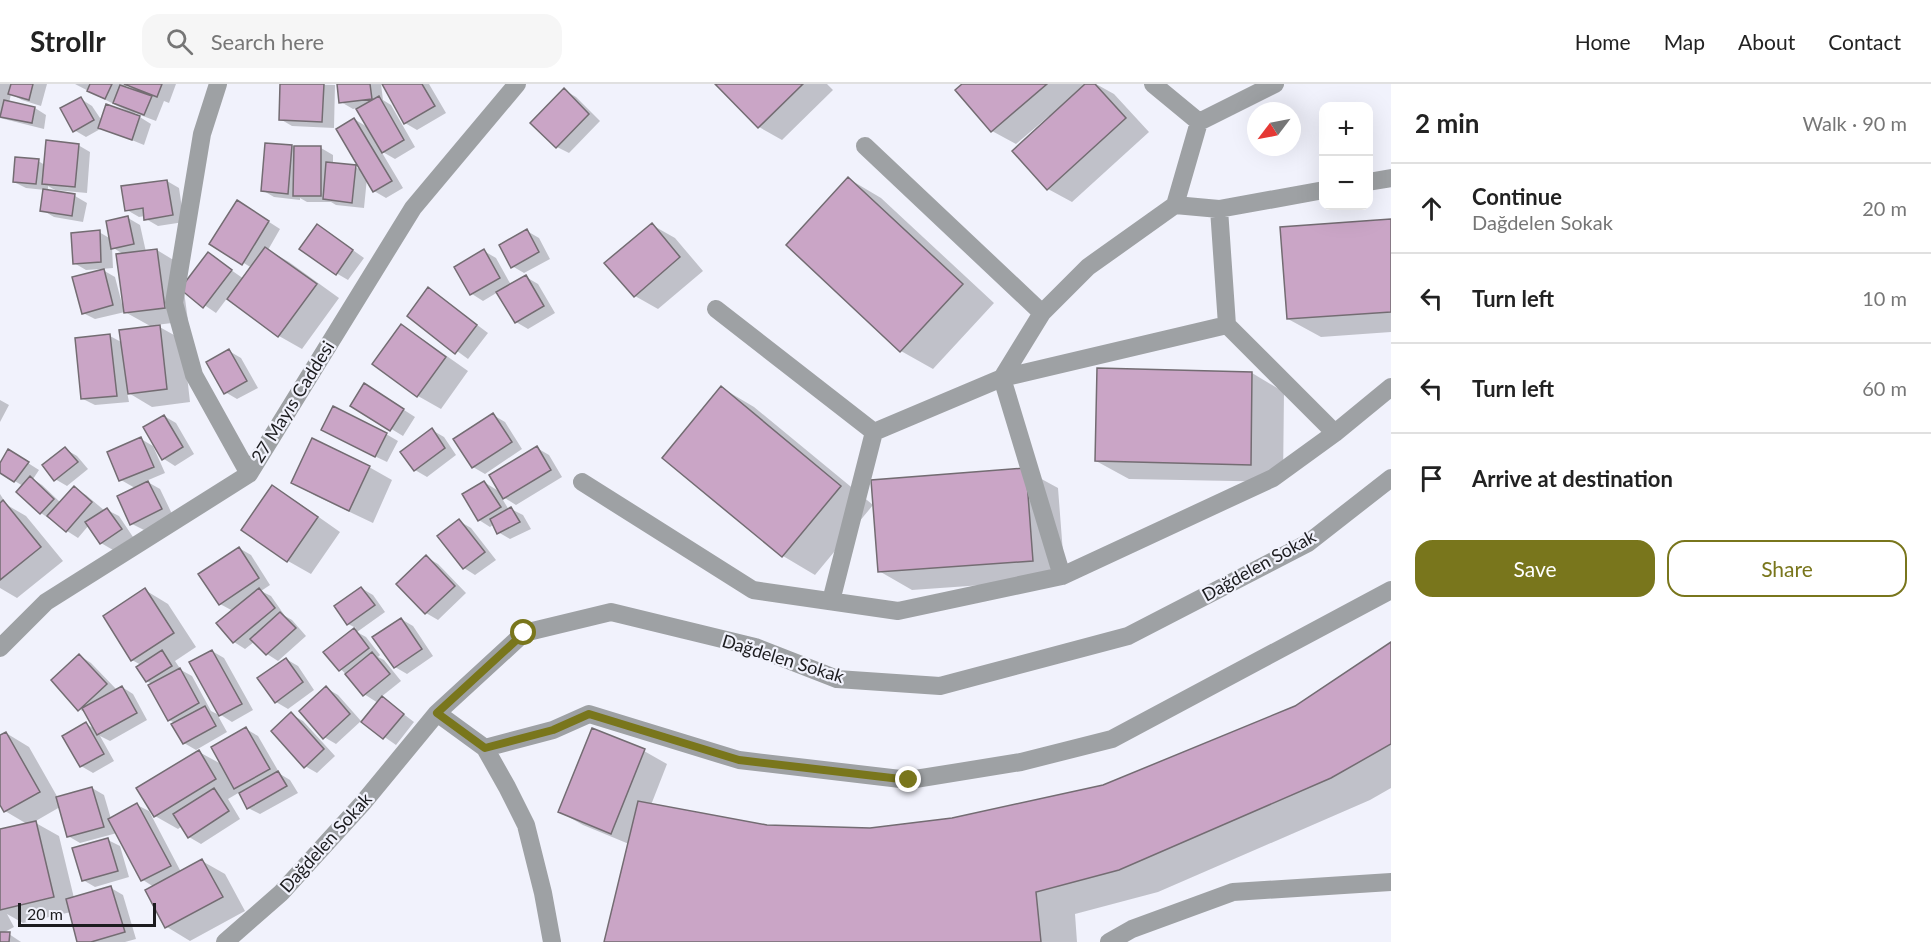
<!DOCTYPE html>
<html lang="en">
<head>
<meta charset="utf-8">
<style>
	body { margin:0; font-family:Lato,sans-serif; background:#f6f6f6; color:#222 }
	.controls { position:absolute; right:18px; top:18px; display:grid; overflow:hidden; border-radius:12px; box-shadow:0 6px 24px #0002 }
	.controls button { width:54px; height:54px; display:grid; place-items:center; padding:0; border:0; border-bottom:2px solid #e0e0e0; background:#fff; color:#222; font:30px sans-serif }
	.compass { position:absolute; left:1247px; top:18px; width:54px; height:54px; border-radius:50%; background:#fff; box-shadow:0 6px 24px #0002; rotate:238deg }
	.scale { position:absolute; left:18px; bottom:15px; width:138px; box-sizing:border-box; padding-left:6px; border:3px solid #1c1c1f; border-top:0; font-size:16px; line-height:21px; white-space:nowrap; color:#1c1c1f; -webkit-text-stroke:4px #f1f2fc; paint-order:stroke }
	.stop { position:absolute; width:18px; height:18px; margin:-14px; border:4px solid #79761c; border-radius:50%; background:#fff }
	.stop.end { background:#79761c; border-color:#fff; box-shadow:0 2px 6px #0008 }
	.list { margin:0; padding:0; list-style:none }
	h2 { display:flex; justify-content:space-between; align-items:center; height:78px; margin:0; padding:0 24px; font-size:26px }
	h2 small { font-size:20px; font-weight:400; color:#767676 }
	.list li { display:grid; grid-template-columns:39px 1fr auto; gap:18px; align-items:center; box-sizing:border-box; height:90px; padding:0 24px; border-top:2px solid #e0e0e0 }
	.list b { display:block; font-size:22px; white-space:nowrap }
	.list p { margin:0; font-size:20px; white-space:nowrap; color:#767676 }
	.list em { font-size:20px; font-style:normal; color:#767676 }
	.actions { display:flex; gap:12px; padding:18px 24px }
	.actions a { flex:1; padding:14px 0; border:2px solid #79761c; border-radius:18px; text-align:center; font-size:21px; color:#79761c }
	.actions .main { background:#79761c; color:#fff }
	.icon { flex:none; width:33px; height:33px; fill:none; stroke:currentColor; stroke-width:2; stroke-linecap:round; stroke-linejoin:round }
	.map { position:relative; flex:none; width:1391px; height:858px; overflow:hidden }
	header { display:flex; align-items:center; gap:36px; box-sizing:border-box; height:84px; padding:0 30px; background:#fff; border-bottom:2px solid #e0e0e0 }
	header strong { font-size:28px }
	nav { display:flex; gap:33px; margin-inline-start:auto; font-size:21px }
	.search { width:420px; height:54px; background:#f6f6f6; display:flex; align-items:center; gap:15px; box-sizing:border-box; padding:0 21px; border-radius:18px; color:#767676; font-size:22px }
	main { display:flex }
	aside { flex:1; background:#fff }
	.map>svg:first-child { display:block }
	.shadow { fill:#0003; fill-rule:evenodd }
	.building { fill:#caa5c6; stroke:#736c72; stroke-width:1.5 }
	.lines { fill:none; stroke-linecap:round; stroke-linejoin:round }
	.minor { stroke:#9ea1a4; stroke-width:18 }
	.route { stroke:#79761c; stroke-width:8 }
	.labels { text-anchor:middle; stroke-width:4.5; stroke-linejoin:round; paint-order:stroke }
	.street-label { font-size:18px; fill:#1c1c1f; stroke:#f1f2fc }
</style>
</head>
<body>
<header>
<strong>Strollr</strong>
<div class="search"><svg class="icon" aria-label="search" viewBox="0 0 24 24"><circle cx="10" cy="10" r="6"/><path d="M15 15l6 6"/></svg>Search here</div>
<nav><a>Home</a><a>Map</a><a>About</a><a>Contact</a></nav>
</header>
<main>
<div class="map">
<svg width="1391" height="858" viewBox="0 0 1391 858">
	<rect width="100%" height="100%" fill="#f1f2fc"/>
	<path class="shadow" d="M0 0H47L41 22 22 16 11 10 9 19 35 24 46 31 44 45 0 34Z
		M75 0H176L169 19 164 17 156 37 135 29V30L151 40 144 61 102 44 86 53 74 46 81 15 92 22 102 37 131 29ZM127 1 137 7V8L125 4Z
		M282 0 335 1 334 44 292 42 280 35Z
		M339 0H381L383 16 391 21 415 63 395 75 381 67 403 104 386 114 374 107 367 94 364 124 336 121 331 118H307L300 114V116L274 113 262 106 266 60 321 64 333 71V81L355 83 363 87 354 35 369 44 357 24 353 25 341 18Z
		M383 0H429L446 29 417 46 405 39Z
		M717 0H827L833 6 782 56 759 43Z
		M964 0H1096L1114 10 1149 48 1072 118 1048 105 1050 34 1049 32 1016 60 992 47 957 6Z
		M564 6 576 13 600 37 569 69 557 63Z
		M78 61 90 68 87 109 55 106 48 102V108L75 112 87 119 83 138 54 133 42 126 45 106 26 104 14 98 38 77 45 81Z
		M849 95 881 114 994 219 933 285 901 267Z
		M167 97 179 104 184 138 158 142 146 135 145 132 139 133 127 126Z
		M249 125 280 145 268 166 289 178 339 214 302 265 279 252 228 213 216 229 184 207 188 237 156 241 183 256 190 318 152 323 127 308 129 318 95 321 83 315 110 252 123 259 152 243 125 228 95 235 83 229 101 185 86 186 74 179 99 148 111 155 128 134 140 141 146 168 157 166 180 180 183 203 208 170 244 195 252 184 211 159ZM112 163 123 170 124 220H122L115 193 101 185 113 184Z
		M1391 136V248L1321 253 1288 235Z
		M652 141 675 154 703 187 658 225 635 212Z
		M527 147 539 154 550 175 524 189 512 182Z
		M329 149 364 174 348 196 336 189Z
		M484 167 496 174 511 201 526 193 538 200 555 229 528 245 516 238 498 208 483 217 472 210Z
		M429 205 488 249 468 275 409 232Z
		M401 242 424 256 468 287 441 325 418 312Z
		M229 267 241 274 258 304 237 315 225 308Z
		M1252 289 1284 308 1283 398 1129 395 1096 377Z
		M722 304 754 323 873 421 815 491 783 472Z
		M376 308 415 333 403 352 352 321Z
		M0 316 9 321 0 338Z
		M493 331 505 338 522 365 485 390 473 383Z
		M164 332 176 339 194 370 175 382 164 375Z
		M432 346 444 353 456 371 427 393 415 386Z
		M386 350 398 357 387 378 335 353Z
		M141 355 153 362 165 389 146 397 160 405 173 432 144 446 132 440 135 404 121 396Z
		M537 364 549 371 562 393 516 421 500 411 509 426 511 425 523 431 531 445 510 455 498 448 494 440 490 443 479 436 484 398 500 408Z
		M65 365 77 372 88 385 67 402 55 395Z
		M9 367 39 386 33 395 42 401 61 419 74 404 86 411 105 427 107 426 119 432 133 453 113 466 101 459 89 441 78 454 67 447 41 429 23 402 0 388V381Z
		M369 383 392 396 373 439 316 412 293 399Z
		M1025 386 1058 404 1065 495 912 506 879 487Z
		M273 403 296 417 340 448 311 490 288 477 243 445Z
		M0 410 7 421 26 432 63 477 17 514 0 504Z
		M459 437 471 444 496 476 475 491 464 484Z
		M239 464 251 471 270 501 261 507 271 512 285 532 292 536 306 552 278 577 267 570 254 558 245 565 234 558 233 527 220 520Z
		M426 473 438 480 466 509 438 536 426 529 399 500Z
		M361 504 373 511 385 528 357 548 366 553 380 571 378 573 384 576 401 597 381 613 414 638 396 661 363 638 378 619 364 610 325 568 356 544 348 540Z
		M145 506 168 520 196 563 175 577 181 586 192 592 211 627 217 630 227 648 196 666 184 659 175 639 169 636 153 601 147 597 141 581 132 576Z
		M401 535 413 542 433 572 407 590 395 583 374 554Z
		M1391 560V704L1370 716 1158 808 1075 830 1077 858H605L629 760 583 741 560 728 644 667 667 680 651 721 767 742 870 745 952 735 1104 702 1295 623Z
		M212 567 224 574 253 626 232 638 221 631 191 579Z
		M80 572 91 579 117 606 122 603 133 610 147 636 110 657 100 652 114 677 93 689 81 682 86 640 95 645 86 629 79 625Z
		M286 575 298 582 314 606 288 625 276 618Z
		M326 604 338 611 361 637 336 660 324 653Z
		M291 630 303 637 335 672 317 689 305 682Z
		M246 645 258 652 280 690 290 696 298 709 260 730 248 724 240 708 228 715 240 735 201 760 189 753 182 742 178 745 155 732 199 668 223 681Z
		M6 649 29 663 58 714 92 704 104 711 111 735 137 721 149 727 181 788 202 777 225 790 245 827 190 857 167 843 154 803 143 796 117 749 80 759 68 752 60 723 34 738 59 752 74 814 111 804 123 811 136 855 125 858H79L71 828 23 839 7 830 14 843 1 850H9L21 858H0V746L27 740 5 727 2 721 0 722V653Z
		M108 756 120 762 129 793 95 803 83 796Z"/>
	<path class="building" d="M11 0H33L29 16 8 10Z
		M90 0H112L105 15 87 7Z
		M124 0H162L157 13Z
		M280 0H324L322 38 279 36Z
		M337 0H370L372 15 339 19Z
		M382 0H422L435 22 404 40Z
		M715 0H803L758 44Z
		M962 0H1047L991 48 955 6Z
		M1085 0H1095L1126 34 1047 106 1012 67Z
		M120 1 152 12 144 31 113 19Z
		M564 4 589 30 556 64 530 39Z
		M379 12 404 56 382 69 356 25Z
		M81 13 94 36 73 48 60 24Z
		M4 16 35 23 32 39 0 33Z
		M106 20 140 32 132 56 98 44Z
		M354 34 392 97 373 108 336 45Z
		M46 56 79 60 75 103 42 100Z
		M265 59 292 61 288 110 261 107Z
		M294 62H321V112H293Z
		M15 73 39 75 36 100 13 98Z
		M326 78 356 81 352 119 323 115Z
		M848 93 963 200 900 268 786 161Z
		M167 96 173 131 144 136 143 124 125 127 121 102Z
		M43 105 75 110 72 132 40 127Z
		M237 116 269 137 242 181 209 160Z
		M128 132 134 160 111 165 106 137Z
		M1391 135V228L1287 235 1280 143Z
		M652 139 680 173 634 213 604 179Z
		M317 140 353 166 336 191 299 165Z
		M527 145 539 168 511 184 499 161Z
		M100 146 101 178 73 180 71 149Z
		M265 163 317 200 278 253 227 215Z
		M157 165 165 224 124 229 116 170Z
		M484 165 500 194 470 211 454 183Z
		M208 168 232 186 203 224 180 205Z
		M104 185 113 221 82 230 72 193Z
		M526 191 544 222 515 239 496 208Z
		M428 203 477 241 455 270 407 232Z
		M401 240 446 273 417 313 372 280Z
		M160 241 167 305 128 310 119 246Z
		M110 250 117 312 81 315 75 254Z
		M229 265 247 297 224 310 206 278Z
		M1097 284 1252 288 1251 381 1095 377Z
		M364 299 404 325 390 347 350 322Z
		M721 302 841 402 782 473 662 374Z
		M333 322 387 349 375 373 321 346Z
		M493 329 512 358 472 384 453 355Z
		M164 331 183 363 162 376 143 343Z
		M432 344 445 364 414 387 400 368Z
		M141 353 154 383 119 397 107 368Z
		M312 354 370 382 349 427 291 399Z
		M537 362 551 386 503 415 489 391Z
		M65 363 78 378 54 397 42 381Z
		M8 365 29 378 14 398 0 389V379Z
		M1026 384 1033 477 878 488 871 396Z
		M30 392 54 415 40 430 16 408Z
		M148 397 162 425 130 441 117 412Z
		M484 397 501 423 478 437 462 410Z
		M272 401 318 433 287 478 241 446Z
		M74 402 92 418 66 448 47 432Z
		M3 416 41 463 0 496V419Z
		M511 423 520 438 497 450 490 435Z
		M107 424 122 445 100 460 85 438Z
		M459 435 485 468 463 485 437 452Z
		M239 463 259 494 219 521 198 490Z
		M426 471 455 502 425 530 396 500Z
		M361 503 375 521 347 541 334 522Z
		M145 504 174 549 131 577 103 532Z
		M259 504 275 524 233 559 216 539Z
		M280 528 296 544 266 571 250 555Z
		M401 534 422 565 394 584 372 553Z
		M354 544 369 564 339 587 323 568Z
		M1391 558V660L1331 694 1119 786 1036 808 1041 858H604L638 717 767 741 870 744 952 734 1103 701 1295 622Z
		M162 566 172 582 146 598 136 583Z
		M212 566 242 620 219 632 189 578Z
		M372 568 390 590 363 612 345 590Z
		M79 570 107 600 78 627 51 596Z
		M286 574 303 598 275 619 257 594Z
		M180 584 199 619 168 637 148 601Z
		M122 602 137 629 97 651 82 624Z
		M326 602 350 630 323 655 299 627Z
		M382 612 404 630 383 655 361 638Z
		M205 622 216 642 183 660 171 640Z
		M291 628 324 665 304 684 271 647Z
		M86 638 104 670 80 683 62 652Z
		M246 643 270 685 234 705 211 663Z
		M592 644 645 665 611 750 558 728Z
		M6 648 40 708 4 728 0 721V651Z
		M199 666 216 695 154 733 136 704Z
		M278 687 287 702 247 725 239 709Z
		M92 703 104 743 67 753 56 713Z
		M214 704 229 727 188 754 173 730Z
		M137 719 171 782 141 797 108 735Z
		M36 737 54 813 0 826V745Z
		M108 754 118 787 82 797 72 764Z
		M202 775 223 813 165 844 145 806Z
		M111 802 125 848 91 858H77L66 815Z
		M0 848H10L9 858H0Z"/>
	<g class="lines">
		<path class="minor" d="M218 0 202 50 174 219 194 291 249 390
			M1153 0 1199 38 1175 121 1219 125 1324 106
			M1199 38 1275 0
			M865 62 1042 229
			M1368 98 1391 94
			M716 225 874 348 1002 294 1227 241 1219 125
			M1227 241 1335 349
			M582 398 753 506 898 527 1062 492 1273 394 1335 349 1391 303
			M1062 492 1002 294 1042 229 1088 183 1175 121
			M831 517 874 348
			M0 564 46 518 249 390 413 124 517 0
			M437 629 485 664 507 703 526 741 543 809 552 858
			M485 664 553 646 589 630 739 676 909 696 1021 678 1112 655 1391 506
			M225 858 281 809 362 720 437 629 524 549 611 528 755 563 837 595 940 602 1128 552 1308 459 1391 394
			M1109 858 1132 845 1233 808 1391 798"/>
	</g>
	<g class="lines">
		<path class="route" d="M524 549 437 629 485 664 553 646 589 630 739 676 909 696"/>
	</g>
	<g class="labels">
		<g class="street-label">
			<text transform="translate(293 318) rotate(-58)" y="6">27 Mayıs Caddesi</text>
			<text transform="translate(1259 482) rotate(-29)" y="6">Dağdelen Sokak</text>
			<text transform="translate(783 575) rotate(17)" y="6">Dağdelen Sokak</text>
			<text transform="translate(326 759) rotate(-48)" y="6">Dağdelen Sokak</text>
		</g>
	</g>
</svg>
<div class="controls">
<button>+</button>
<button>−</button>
</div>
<svg class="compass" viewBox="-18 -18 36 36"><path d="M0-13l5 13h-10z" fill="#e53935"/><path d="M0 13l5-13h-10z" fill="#767676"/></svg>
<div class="scale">20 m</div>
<div class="stop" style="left:524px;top:549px"></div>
<div class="stop end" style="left:909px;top:696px"></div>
</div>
<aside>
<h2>2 min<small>Walk · 90 m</small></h2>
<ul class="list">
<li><svg class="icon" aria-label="ahead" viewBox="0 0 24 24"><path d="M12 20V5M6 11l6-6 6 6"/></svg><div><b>Continue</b><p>Dağdelen Sokak</p></div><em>20 m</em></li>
<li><svg class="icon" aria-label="left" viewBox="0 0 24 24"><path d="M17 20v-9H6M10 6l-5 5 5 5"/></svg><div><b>Turn left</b></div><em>10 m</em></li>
<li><svg class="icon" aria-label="left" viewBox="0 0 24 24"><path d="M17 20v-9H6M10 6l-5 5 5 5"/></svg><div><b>Turn left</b></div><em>60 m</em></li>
<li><svg class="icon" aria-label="arrive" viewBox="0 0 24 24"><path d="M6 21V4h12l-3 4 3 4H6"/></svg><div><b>Arrive at destination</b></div></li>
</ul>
<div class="actions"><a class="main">Save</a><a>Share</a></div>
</aside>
</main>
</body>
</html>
